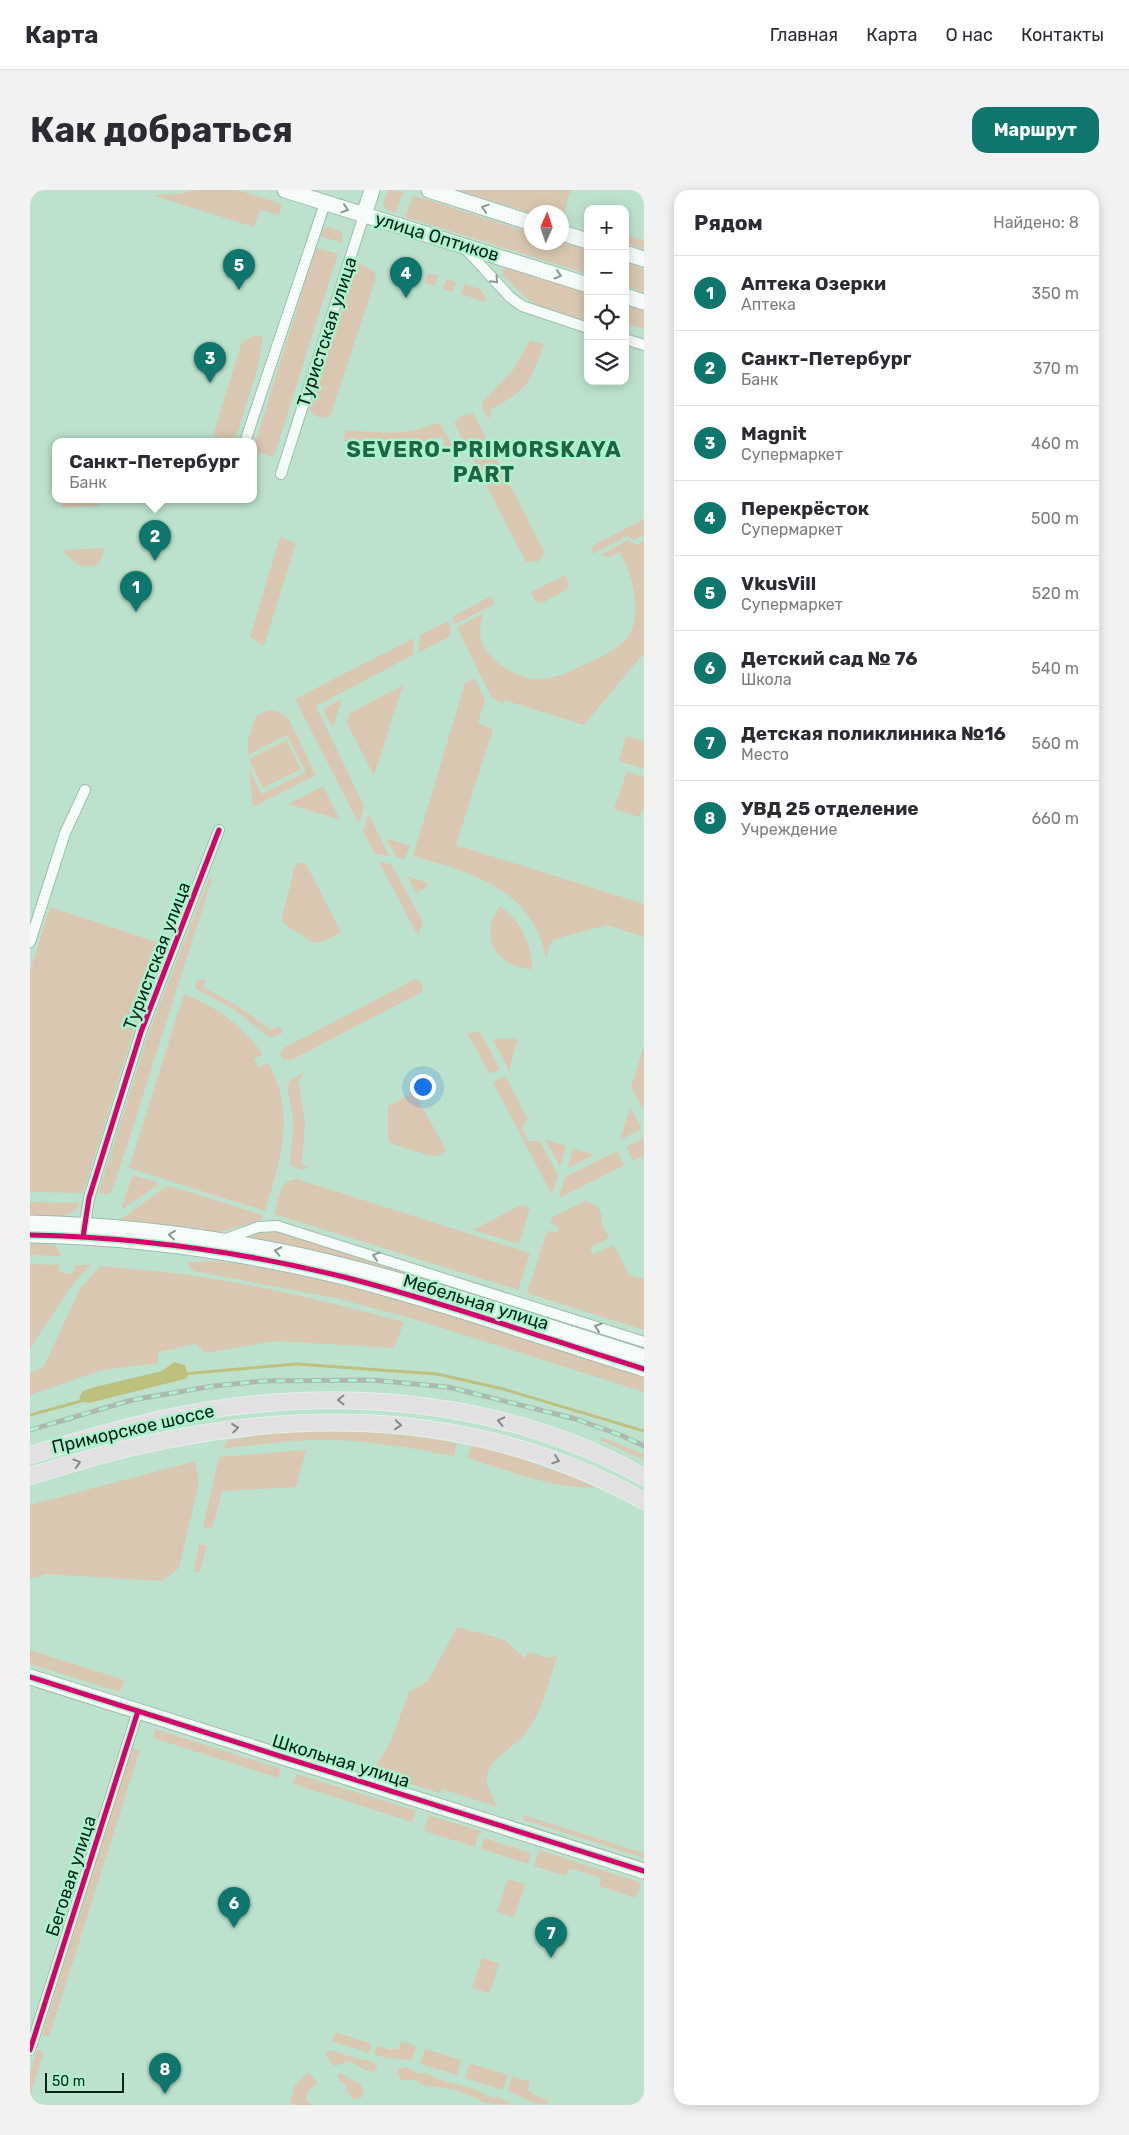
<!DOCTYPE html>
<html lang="ru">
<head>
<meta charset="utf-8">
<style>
	body { margin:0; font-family:Rubik,sans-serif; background:#f2f2f3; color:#2b2b33 }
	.controls { position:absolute; right:15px; top:15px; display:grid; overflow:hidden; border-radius:10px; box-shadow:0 2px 12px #0003 }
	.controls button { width:45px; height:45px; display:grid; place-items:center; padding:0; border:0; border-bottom:1px solid #e1e1e2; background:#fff; color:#2b2b33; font:25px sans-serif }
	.compass { position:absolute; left:494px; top:15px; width:45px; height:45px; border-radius:50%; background:#fff; box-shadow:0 2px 12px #0003; rotate:3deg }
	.scale { position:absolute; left:15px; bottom:12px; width:79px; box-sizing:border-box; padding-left:5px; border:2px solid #062316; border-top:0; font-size:14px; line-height:18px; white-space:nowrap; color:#062316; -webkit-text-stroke:4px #acf2cc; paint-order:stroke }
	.you { position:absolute; left:392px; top:896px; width:18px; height:18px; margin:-12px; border:4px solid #fff; border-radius:50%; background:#1a73e8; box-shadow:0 0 0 8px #1a73e833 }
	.badge { display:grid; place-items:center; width:32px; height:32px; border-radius:50%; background:#0f766e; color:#fff; font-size:16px; font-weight:700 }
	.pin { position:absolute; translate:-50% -41px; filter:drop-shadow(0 1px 2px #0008) }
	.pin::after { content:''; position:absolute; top:26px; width:18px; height:15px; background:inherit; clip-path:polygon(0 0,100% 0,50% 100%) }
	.popup { position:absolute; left:22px; top:248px; width:205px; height:65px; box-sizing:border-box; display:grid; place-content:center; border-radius:10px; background:#fff; filter:drop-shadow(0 1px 4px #0005); font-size:16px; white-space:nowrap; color:#7c7c81 }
	.popup b { font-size:19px; color:#2b2b33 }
	.popup::after { content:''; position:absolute; left:50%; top:100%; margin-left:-10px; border:10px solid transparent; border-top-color:#fff }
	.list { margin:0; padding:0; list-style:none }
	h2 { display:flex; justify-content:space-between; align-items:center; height:65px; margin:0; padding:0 20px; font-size:21px }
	h2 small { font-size:16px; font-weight:400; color:#7c7c81 }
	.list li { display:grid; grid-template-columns:32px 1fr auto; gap:15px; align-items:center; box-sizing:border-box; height:75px; padding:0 20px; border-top:1px solid #e1e1e2 }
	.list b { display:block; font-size:19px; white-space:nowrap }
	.list p { margin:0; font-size:16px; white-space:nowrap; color:#7c7c81 }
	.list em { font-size:16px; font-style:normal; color:#7c7c81 }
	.icon { flex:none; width:28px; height:28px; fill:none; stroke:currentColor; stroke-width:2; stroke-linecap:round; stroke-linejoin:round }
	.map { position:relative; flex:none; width:614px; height:1915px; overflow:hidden; border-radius:15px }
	header { display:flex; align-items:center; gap:30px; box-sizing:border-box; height:70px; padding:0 25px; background:#fff; border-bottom:1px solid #e1e1e2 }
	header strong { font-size:24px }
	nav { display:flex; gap:28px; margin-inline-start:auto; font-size:18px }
	.intro { display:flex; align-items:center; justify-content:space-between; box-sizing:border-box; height:120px; padding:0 30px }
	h1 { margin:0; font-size:35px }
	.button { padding:12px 22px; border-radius:15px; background:#0f766e; color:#fff; font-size:18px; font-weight:700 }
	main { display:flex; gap:30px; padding:0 30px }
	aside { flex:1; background:#fff; border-radius:15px; box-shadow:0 2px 12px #0003 }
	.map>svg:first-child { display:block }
	.green { fill:#d9c7b1 }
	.water { fill:#bec07e }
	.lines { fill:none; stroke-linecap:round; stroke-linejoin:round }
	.stream { stroke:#bec07e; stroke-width:3 }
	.street-casing { stroke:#9dbcab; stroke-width:12 }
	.secondary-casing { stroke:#9dbcab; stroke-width:17 }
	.primary-casing { stroke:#e1f2e8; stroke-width:18 }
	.street { stroke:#f5fbf8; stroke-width:10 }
	.secondary { stroke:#f5fbf8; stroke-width:15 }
	.primary { stroke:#e3e0e3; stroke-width:16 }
	.rail-casing { stroke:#aeb7b2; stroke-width:5 }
	.rail { stroke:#acf2cc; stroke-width:3; stroke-dasharray:9; stroke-linecap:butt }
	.cycleway-casing { stroke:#acf2cc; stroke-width:8 }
	.cycleway { stroke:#d6006c; stroke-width:5 }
	.oneway { stroke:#899a92 }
	.oneway2 { stroke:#808b87 }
	.labels { text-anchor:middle; stroke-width:5; stroke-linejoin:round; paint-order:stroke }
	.street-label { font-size:18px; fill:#062316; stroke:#acf2cc }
	.district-label { font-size:22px; font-weight:bold; letter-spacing:1px; fill:#1e6546; stroke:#acf2cc }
</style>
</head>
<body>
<header>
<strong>Карта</strong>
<nav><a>Главная</a><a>Карта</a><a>О нас</a><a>Контакты</a></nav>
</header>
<div class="intro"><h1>Как добраться</h1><a class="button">Маршрут</a></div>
<main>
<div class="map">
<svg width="614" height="1915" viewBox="0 0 614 1915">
	<rect width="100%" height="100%" fill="#bce2cd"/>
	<path class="green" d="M164 0H207L252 14 249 25 230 20 224 37 121 5 149 4Z
		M358 0 373 2 366 23 356 19 353 14Z
		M428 0H541L532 29V22L501 23Z
		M383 5 501 43 502 52H532L558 60V84L375 27Z
		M299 37 312 42V53L290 46 293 39Z
		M595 44 614 50V59L595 53Z
		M286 58 308 64 244 267 224 261V257Z
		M327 72 344 81 346 88 300 227C291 229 283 227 279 219Z
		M595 72 614 78V102L595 96Z
		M380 77 390 81 387 90 377 87Z
		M475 78H482L558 102V129L555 130 510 116 498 110 473 86 472 80Z
		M398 83 408 86 405 96 395 93Z
		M416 89 426 92 423 102 413 99Z
		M434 94 450 99 456 107 455 112 431 104Z
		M595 114 614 120V139L595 133Z
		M225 145 233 146 228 177 207 244C200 252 192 247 183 245L212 152Z
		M500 150 514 154C499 195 498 200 459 220L462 226 457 228 452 217 453 211 483 180Z
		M443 223 515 363 507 372H496L424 233 432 225Z
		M408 233 411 235 425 261H416L412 247C380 255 349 258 317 254L313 248 316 240C340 242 365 245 389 239 396 237 402 235 408 233Z
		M33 310H63L69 316 32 318Z
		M614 329V345L604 350 597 346 565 363H562V356Z
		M250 347 266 353 234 456 220 447Z
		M598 350 606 355 614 351V463L554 535 474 510 473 514 461 507 427 437 454 423C451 431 449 441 451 449 455 469 485 487 504 489 524 491 544 479 562 471 574 465 588 459 597 448 614 425 602 385 590 362L579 367 571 365Z
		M74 358 72 368 68 374C53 381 41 372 33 360Z
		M535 385 539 394 537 400 512 413 505 411 501 402Z
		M461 406 465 414 425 434 422 427Z
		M418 431 421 439 419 447 388 463 390 445Z
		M384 448 383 465 286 516 334 616 329 634 265 509Z
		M445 488 455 510 448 533 463 539 426 655 614 714V747L577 735 522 750 516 768C502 699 443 683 383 666L435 493Z
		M373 495 344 586 317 533 320 523Z
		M312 509 303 539 293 519Z
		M241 520 249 522 258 528 286 585 223 617 219 579 232 604 276 582 257 545 218 565V550L226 526 233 522Z
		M596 546 614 551V579L589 571Z
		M257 550 271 579 233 598 219 569Z
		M597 581 614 587V614L610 627 584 619Z
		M293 596 310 630 258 614Z
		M339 624 359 666 344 663 333 641Z
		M357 649 380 655 375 669 366 667Z
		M349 672 361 674 393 732 388 746Z
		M269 673H274L277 676 311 742 292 752H282L253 733 252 727 265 676Z
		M377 686 398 693 396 698 386 703Z
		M179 688 182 689 83 999 79 1004H68L118 845Z
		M470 716C491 733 502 752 502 779 466 778 448 745 470 716Z
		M20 717 136 755 104 840 53 1003 0 1002V781Z
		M168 789 176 790 173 797 208 816 241 840 248 836 252 839V843L240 848 205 820 166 799 165 795Z
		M385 789 390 791 393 797 392 802 261 870 253 869 250 865 252 859Z
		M154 804C186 816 212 836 233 864L224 869 229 878 238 873C267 923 250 971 235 1021L99 978Z
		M450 842 470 879 460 884 437 843Z
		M488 848 479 881 463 849Z
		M614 856V914L612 918 601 897Z
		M271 883H273V886L268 890 275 932 272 975 279 977 271 980 260 975C260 960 264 945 263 930 262 918 255 900 260 890Z
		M475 886 498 929 492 937 498 951H510L528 985 522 1005 463 892Z
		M384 902 416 960 408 966 397 965 360 953 358 949V916Z
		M600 917 612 939 590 950Z
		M613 948 614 965 603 971 596 957Z
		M515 949 536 956 530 976Z
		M543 958 564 965 538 978Z
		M587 961 594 975 529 1008 535 987Z
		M103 985 127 992 128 995 93 1019 92 1015Z
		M267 989 500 1063 488 1100 244 1024C249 1009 249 990 267 989Z
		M137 996H140L233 1025 230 1031 185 1043 87 1032Z
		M555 1011 568 1016 572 1026 571 1032 579 1048 560 1058 563 1064 584 1055 599 1085 614 1089V1140L497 1103 517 1041 527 1042 528 1037 520 1033 522 1027Z
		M0 1012 50 1013C40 1032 19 1027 0 1027Z
		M491 1015 500 1017 489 1054 443 1040Z
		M239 1041 248 1042 417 1095 416 1098 219 1048 230 1042Z
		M0 1053 25 1055 31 1066 0 1065Z
		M189 1071C335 1092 474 1143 614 1187V1202L377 1127 305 1108 164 1081 159 1077 158 1072Z
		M0 1074 30 1075 28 1082 42 1084 45 1075H61L44 1093 0 1158Z
		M70 1076C99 1079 129 1081 158 1085 231 1095 303 1113 374 1132L364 1158 244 1151 175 1163 165 1154 128 1162V1173L72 1180 0 1205V1184L14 1176 50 1099Z
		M276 1241C327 1240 377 1244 427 1253L424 1266C378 1257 331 1249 284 1250 253 1251 223 1255 192 1259L199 1250 237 1244Z
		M571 1247 614 1264V1270L570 1250Z
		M442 1255 493 1269 569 1297C527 1301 478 1280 437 1268Z
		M276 1260 266 1297 192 1301 182 1339 173 1337 189 1267Z
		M165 1271 169 1293 149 1378 132 1391 14 1384 7 1388H0V1315Z
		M169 1354 177 1356 170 1382 164 1381Z
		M427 1437 475 1450 494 1468 500 1462 519 1468 527 1466C518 1495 513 1521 495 1544 484 1558 458 1569 457 1587 456 1598 464 1607 467 1617L412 1599 410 1603 342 1582 360 1553 379 1502 398 1491Z
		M0 1460 94 1490 90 1502 0 1474Z
		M125 1539 251 1579 248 1588 123 1548Z
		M102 1558 110 1560 19 1847 12 1845Z
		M267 1584 386 1621 382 1632 263 1594Z
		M399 1625 450 1641 445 1657 394 1641Z
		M493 1625 614 1663V1668L494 1630Z
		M454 1648 501 1663 498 1674 451 1659Z
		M509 1660 609 1692 610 1697 606 1708 569 1696 571 1688 539 1678 536 1686 504 1676Z
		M478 1689 495 1694 484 1728 467 1722Z
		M452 1768 469 1773 460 1803 442 1798Z
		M305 1842 342 1854 339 1863 302 1851Z
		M371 1851 386 1856 382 1870 356 1868 344 1864 347 1856 362 1860 363 1858 368 1860Z
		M395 1859 431 1870 427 1885 390 1874Z
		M7 1860 14 1862 0 1906V1883Z
		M301 1860 321 1867 344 1872 348 1877 343 1882 337 1881 319 1871 305 1876 299 1871 295 1863Z
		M440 1873 478 1885 473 1900 435 1888Z
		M377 1877 390 1884 396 1883C402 1886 408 1889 414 1891 430 1896 449 1898 461 1908L468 1907 479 1912 480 1915 453 1913 448 1909 425 1900 393 1895 385 1890H372L367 1884 369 1879Z
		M278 1882 288 1893 278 1901 276 1910 282 1915H260L265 1895Z
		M311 1883 330 1894 334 1902 331 1908 324 1909 315 1900 317 1895 309 1891 308 1884Z
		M482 1886 500 1892 498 1901 502 1902V1904L518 1910 517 1915C502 1915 492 1906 478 1901Z"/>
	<path class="water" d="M144 1172 155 1175 158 1187 155 1189 59 1213 52 1211 49 1208 53 1201 61 1198 132 1181Z"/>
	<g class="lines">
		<path class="stream" d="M153 1184 267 1174 407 1184 473 1199 614 1241
			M0 1225 55 1210"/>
		<g class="street-casing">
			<path id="street" d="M434 57 480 107 492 116 558 138
				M595 149 614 155
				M215 252 295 13
				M251 284 334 25
				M0 752 35 643 55 600
				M54 1041 59 1008 111 842 189 640
				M193 1050 228 1037 247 1036 614 1152
				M0 1860 108 1521"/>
		</g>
		<g class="secondary-casing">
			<path id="secondary" d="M255 0 558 95
				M399 0 502 33
				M334 25 342 0
				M532 43 558 51
				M595 63 614 69
				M595 106 614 112
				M0 1033C91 1035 184 1047 273 1066 389 1092 501 1132 614 1167
				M0 1045C105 1047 212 1062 314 1087 415 1113 514 1148 614 1179
				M0 1487 614 1681"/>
		</g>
		<g class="primary-casing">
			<path id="primary" d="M0 1265C43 1252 87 1239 132 1229 293 1194 467 1205 614 1287
				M0 1286C38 1275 77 1262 116 1254 290 1216 457 1224 614 1311"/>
		</g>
		<use href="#street" class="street"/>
		<use href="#secondary" class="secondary"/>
		<use href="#primary" class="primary"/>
		<g class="rail-casing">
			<path id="rail" d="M0 1240 102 1210 183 1196 233 1191 341 1190 418 1197 546 1229 593 1246 614 1256"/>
		</g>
		<use href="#rail" class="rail"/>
		<g class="cycleway-casing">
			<path id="cycleway" d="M0 1045C105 1047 212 1062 314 1087 415 1113 514 1148 614 1179
				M53 1047 59 1008 111 842 189 640
				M0 1487 614 1681
				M0 1860 108 1521"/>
		</g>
		<use href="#cycleway" class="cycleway"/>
	</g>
	<defs><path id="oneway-chevron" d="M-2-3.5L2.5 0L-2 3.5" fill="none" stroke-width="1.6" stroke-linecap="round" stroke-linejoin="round" transform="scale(1.25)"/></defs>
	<g class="oneway">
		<use href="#oneway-chevron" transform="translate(455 18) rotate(-162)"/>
		<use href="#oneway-chevron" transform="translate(315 19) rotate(18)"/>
		<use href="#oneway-chevron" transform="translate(528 85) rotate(17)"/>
		<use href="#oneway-chevron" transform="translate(465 90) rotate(47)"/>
		<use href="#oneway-chevron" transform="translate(142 1045) rotate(-174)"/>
		<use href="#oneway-chevron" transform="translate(248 1061) rotate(-168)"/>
		<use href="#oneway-chevron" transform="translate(346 1066) rotate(-163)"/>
		<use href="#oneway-chevron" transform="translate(568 1137) rotate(-162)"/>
	</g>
	<g class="oneway2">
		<use href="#oneway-chevron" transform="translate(311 1210) rotate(179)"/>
		<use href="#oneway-chevron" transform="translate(471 1231) rotate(-167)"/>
		<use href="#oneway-chevron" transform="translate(368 1235) rotate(5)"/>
		<use href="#oneway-chevron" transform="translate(205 1238) rotate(-7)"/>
		<use href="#oneway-chevron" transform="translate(526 1270) rotate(19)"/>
		<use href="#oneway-chevron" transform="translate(47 1273) rotate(-16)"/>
	</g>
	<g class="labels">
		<g class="street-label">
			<text transform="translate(407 47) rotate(17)" y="6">улица Оптиков</text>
			<text transform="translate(297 142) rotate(-72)" y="6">Туристская улица</text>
			<text transform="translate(127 766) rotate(-69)" y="6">Туристская улица</text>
			<text transform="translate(446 1112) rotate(17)" y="6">Мебельная улица</text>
			<text transform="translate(103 1239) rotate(-13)" y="6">Приморское шоссе</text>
			<text transform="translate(311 1571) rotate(17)" y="6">Школьная улица</text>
			<text transform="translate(41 1686) rotate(-72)" y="6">Беговая улица</text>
		</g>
		<g class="district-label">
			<text x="454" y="267">SEVERO-PRIMORSKAYA<tspan x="454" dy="25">PART</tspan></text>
		</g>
	</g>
</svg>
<div class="controls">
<button>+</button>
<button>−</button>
<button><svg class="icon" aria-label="locate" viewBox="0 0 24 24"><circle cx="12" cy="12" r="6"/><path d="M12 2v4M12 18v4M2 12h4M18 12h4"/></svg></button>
<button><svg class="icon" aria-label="layers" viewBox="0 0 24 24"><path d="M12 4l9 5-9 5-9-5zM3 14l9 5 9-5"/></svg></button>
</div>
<svg class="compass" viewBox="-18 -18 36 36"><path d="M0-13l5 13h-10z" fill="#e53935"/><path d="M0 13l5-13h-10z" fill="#7c7c81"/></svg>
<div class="scale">50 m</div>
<div class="you"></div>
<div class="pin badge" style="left:106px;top:422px">1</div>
<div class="pin badge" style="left:125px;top:371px">2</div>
<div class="popup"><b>Санкт-Петербург</b>Банк</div>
<div class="pin badge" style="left:180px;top:193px">3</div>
<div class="pin badge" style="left:376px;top:108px">4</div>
<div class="pin badge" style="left:209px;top:100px">5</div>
<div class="pin badge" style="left:204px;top:1738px">6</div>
<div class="pin badge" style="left:521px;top:1768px">7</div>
<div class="pin badge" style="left:135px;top:1904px">8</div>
</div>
<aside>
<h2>Рядом<small>Найдено: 8</small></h2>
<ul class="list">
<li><span class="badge">1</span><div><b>Аптека Озерки</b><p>Аптека</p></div><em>350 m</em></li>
<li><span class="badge">2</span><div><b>Санкт-Петербург</b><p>Банк</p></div><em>370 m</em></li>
<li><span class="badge">3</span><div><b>Magnit</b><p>Супермаркет</p></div><em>460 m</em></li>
<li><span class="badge">4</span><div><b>Перекрёсток</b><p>Супермаркет</p></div><em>500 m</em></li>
<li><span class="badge">5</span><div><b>VkusVill</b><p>Супермаркет</p></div><em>520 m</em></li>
<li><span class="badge">6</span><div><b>Детский сад № 76</b><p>Школа</p></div><em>540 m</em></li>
<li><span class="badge">7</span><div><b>Детская поликлиника №16</b><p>Место</p></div><em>560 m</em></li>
<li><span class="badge">8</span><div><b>УВД 25 отделение</b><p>Учреждение</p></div><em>660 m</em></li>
</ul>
</aside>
</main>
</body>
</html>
